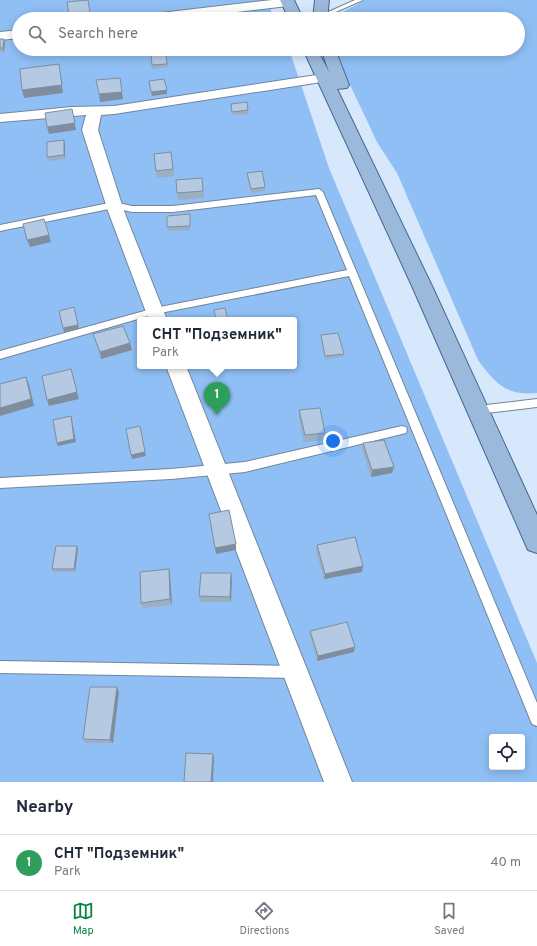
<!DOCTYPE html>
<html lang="en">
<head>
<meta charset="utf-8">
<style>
	body { margin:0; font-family:Overpass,sans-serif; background:#f2f2f3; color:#1f2937 }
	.controls { position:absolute; right:12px; bottom:12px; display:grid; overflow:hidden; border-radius:4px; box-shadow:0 2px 10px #0003 }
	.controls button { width:36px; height:36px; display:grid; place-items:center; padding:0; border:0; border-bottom:1px solid #e0e1e3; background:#fff; color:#1f2937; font:20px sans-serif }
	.you { position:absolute; left:333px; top:441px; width:14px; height:14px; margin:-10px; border:3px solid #fff; border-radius:50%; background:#1a73e8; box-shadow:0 0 0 6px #1a73e833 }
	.badge { display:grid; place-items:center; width:26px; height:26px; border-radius:50%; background:#0b8043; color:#fff; font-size:13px; font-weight:700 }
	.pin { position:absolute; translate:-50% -33px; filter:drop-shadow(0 1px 2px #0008) }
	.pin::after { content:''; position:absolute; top:21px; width:14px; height:12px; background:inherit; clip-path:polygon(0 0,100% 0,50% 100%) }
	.popup { position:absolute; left:137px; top:317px; width:160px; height:52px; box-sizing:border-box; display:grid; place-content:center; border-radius:4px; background:#fff; filter:drop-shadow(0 1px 3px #0005); font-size:13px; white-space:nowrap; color:#747a83 }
	.popup b { font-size:15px; color:#1f2937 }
	.popup::after { content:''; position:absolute; left:50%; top:100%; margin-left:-8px; border:8px solid transparent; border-top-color:#fff }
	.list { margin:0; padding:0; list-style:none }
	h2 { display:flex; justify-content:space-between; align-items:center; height:52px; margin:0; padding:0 16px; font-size:17px }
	h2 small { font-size:13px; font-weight:400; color:#747a83 }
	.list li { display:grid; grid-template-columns:26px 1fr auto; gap:12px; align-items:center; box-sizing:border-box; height:56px; padding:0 16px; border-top:1px solid #e0e1e3 }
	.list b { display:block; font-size:15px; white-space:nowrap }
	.list p { margin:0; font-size:13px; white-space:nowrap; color:#747a83 }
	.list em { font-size:13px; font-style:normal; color:#747a83 }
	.icon { flex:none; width:22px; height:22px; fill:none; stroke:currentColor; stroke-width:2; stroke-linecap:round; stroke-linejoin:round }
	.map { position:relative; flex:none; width:537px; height:782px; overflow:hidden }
	.search { position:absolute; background:#fff; box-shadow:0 2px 10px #0003; left:12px; right:12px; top:12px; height:44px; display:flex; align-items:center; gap:10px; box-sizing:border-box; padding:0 14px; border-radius:22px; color:#747a83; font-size:15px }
	.sheet { height:108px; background:#fff }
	nav { display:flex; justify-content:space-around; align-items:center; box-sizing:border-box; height:56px; border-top:1px solid #e0e1e3; background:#fff; font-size:11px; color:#747a83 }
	nav a { display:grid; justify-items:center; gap:2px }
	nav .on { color:#0b8043 }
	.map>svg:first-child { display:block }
	.green { fill:#8fbff4; fill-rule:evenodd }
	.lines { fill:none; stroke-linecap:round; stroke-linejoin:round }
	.lane-casing { stroke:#72859c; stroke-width:2 }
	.street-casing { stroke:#72859c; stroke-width:2 }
	.primary-casing { stroke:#446890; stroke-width:2 }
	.lane { fill:#fff; fill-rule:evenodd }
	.street { fill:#fff; fill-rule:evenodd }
	.primary { fill:#9bb9db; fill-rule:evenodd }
	.wall { fill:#9caec2 }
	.shaded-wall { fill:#7f8d9e }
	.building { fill:#b5cae2; stroke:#7f8d9e }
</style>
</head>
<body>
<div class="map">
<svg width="537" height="782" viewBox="0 0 537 782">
	<rect width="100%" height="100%" fill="#d7e8fc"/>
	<path class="green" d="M0 0H266L275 19H19V49H289L329 168 537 663V782H0ZM140 320H294V366H140ZM492 737H522V767H492Z
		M365 0H537V393C506 396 495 383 478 360L397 173 377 142 343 70 336 49H518V19H330Z"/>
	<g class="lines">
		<g class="lane-casing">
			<path id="lane" d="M355 0H363L322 18 317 17Z
				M319 189 323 192 537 703V726L532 724 349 276 155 314 0 359V351L155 308 347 270 316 195 173 212H132L114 208 0 231V225L114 202 132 206H173Z
				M537 399V407L478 414 474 413 473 410 474 407 478 406Z
				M402 426 406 427 407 430 406 433 402 434 245 472 171 479 0 488V478L171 469 245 462Z
				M0 661 294 666 298 668 300 672 298 676 294 678 0 673Z"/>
		</g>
		<g class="street-casing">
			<path id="street" d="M272 0H293L294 2 288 6 176 19H136L143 15Z
				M19 30V38L0 40V32Z
				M323 74 328 75 330 78 328 81 114 114 101 115 98 130 124 211 167 320H149L108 211 82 130 86 115 0 122V114L72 107 114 106Z
				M166 366H186L352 782H324Z"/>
		</g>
		<g class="primary-casing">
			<path id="primary" d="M280 0H294L303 19H289Z
				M315 0H329L327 19H313Z
				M303 49H317L329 72 321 49H335L349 85 347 88 337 89 432 286 537 515V553L528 550 412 286Z"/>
		</g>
		<use href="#lane" class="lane"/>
		<use href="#street" class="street"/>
		<use href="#primary" class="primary"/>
	</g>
	<path class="wall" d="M0 39H4L5 43 4 52H0Z
		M166 54 168 67 152 69 151 55Z
		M231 104 248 110V114L233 115Z
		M64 140 65 144V159L48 161 47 157Z
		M171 152 174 176 157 178 154 154Z
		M247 173 265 187V191L251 193 248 177Z
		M202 178 204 198 178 200 177 193Z
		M190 218V230L168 231 167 227Z
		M93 334 130 343 132 350 101 359Z
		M321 335 344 354 343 357 325 359 321 339Z
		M299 410 325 433V440L304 442 299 417Z
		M363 443 394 467 392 473 371 477 362 450Z
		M317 545 362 572 324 579 316 550Z
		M77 546 78 549 75 572H53L52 569Z
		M169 569 170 574 172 605 143 608 141 603Z
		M232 579 231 602H200L199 596Z
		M310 631 354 652 317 661 310 636Z
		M119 692 113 743H85L83 739Z"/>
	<path class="shaded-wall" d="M90 13 91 19H70L69 15Z
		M4 39 5 43 4 52 3 48Z
		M59 64 63 93 24 98 22 90Z
		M167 90V94L152 96 151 92Z
		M122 92 123 99 100 102 99 94Z
		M72 109 76 130 49 134 47 127Z
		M64 140 65 144V159L64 155Z
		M49 235 51 242 30 247 27 240Z
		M75 311 79 329 64 332 63 328Z
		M130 343 132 350 101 359 100 352Z
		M71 369 79 399 49 406 47 400Z
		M26 377 29 384 34 406 0 416V408Z
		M71 416 72 420 76 442 58 446 57 443Z
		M145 452 146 456 132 459 131 455Z
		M394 467 392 473 371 477 372 470Z
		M236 544V550L216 554 215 548Z
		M77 546 78 549 75 572 74 569Z
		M363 566 362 572 324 579 325 574Z
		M169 569 170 574 172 605 170 599Z
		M231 573 232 579 231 602 230 597Z
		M355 647 354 652 317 661 318 656Z
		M117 687 119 692 113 743 110 740Z
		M213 754 214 758 213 782H211Z"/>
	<path class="building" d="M88 0 90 13 69 15 67 2Z
		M146 17V19H130Z
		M0 39H4L3 48H0Z
		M166 54 167 64 152 65 151 55Z
		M59 64 62 85 22 90 20 69Z
		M120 78 122 92 99 94 96 80Z
		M164 79 167 90 151 92 149 81Z
		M247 102 248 110 232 112 231 104Z
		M72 109 75 123 47 127 45 113Z
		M64 140V155L47 157V142Z
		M171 152 173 169 156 171 154 154Z
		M262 171 265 187 251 189 247 173Z
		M202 178 203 191 177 193 176 180Z
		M190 214V226L167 227V216Z
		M44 219 49 235 27 240 23 224Z
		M74 307 78 325 63 328 59 311Z
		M225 308 228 320H216L214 310Z
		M123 326 130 343 100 352 93 334Z
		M338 333 344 354 325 356 321 335Z
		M71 369 77 392 47 400 42 376Z
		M26 377 31 399 0 408V384Z
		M320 408 325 433 305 435 299 410Z
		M71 416 74 439 57 443 53 420Z
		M140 426 145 452 131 455 126 429Z
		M384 440 394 467 372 470 363 443Z
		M229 510 236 544 215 548 209 514Z
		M355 537 363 566 325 574 317 545Z
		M56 546H77L74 569H52Z
		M169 569 170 599 141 603 140 572Z
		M201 573H231L230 597 199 596Z
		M347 622 355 647 318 656 310 631Z
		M90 687H117L110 740 83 739Z
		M186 753 213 754 211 782H184Z"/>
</svg>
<div class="controls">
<button><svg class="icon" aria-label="locate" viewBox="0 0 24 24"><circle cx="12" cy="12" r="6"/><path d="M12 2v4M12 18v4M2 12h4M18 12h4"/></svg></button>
</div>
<div class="you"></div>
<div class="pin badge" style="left:217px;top:415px;background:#2e9e5b">1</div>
<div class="popup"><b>СНТ &quot;Подземник&quot;</b>Park</div>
<div class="search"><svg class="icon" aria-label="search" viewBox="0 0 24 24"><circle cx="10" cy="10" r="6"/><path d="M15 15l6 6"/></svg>Search here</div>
</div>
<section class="sheet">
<h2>Nearby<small></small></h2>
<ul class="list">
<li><span class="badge" style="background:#2e9e5b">1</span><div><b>СНТ &quot;Подземник&quot;</b><p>Park</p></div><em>40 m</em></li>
</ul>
</section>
<nav>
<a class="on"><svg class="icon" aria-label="map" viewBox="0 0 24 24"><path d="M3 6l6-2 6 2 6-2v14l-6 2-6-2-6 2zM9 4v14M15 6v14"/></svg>Map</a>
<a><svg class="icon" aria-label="directions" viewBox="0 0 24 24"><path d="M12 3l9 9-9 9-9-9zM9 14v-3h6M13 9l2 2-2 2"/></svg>Directions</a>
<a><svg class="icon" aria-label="saved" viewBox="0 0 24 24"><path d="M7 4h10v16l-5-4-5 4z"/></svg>Saved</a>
</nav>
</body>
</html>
